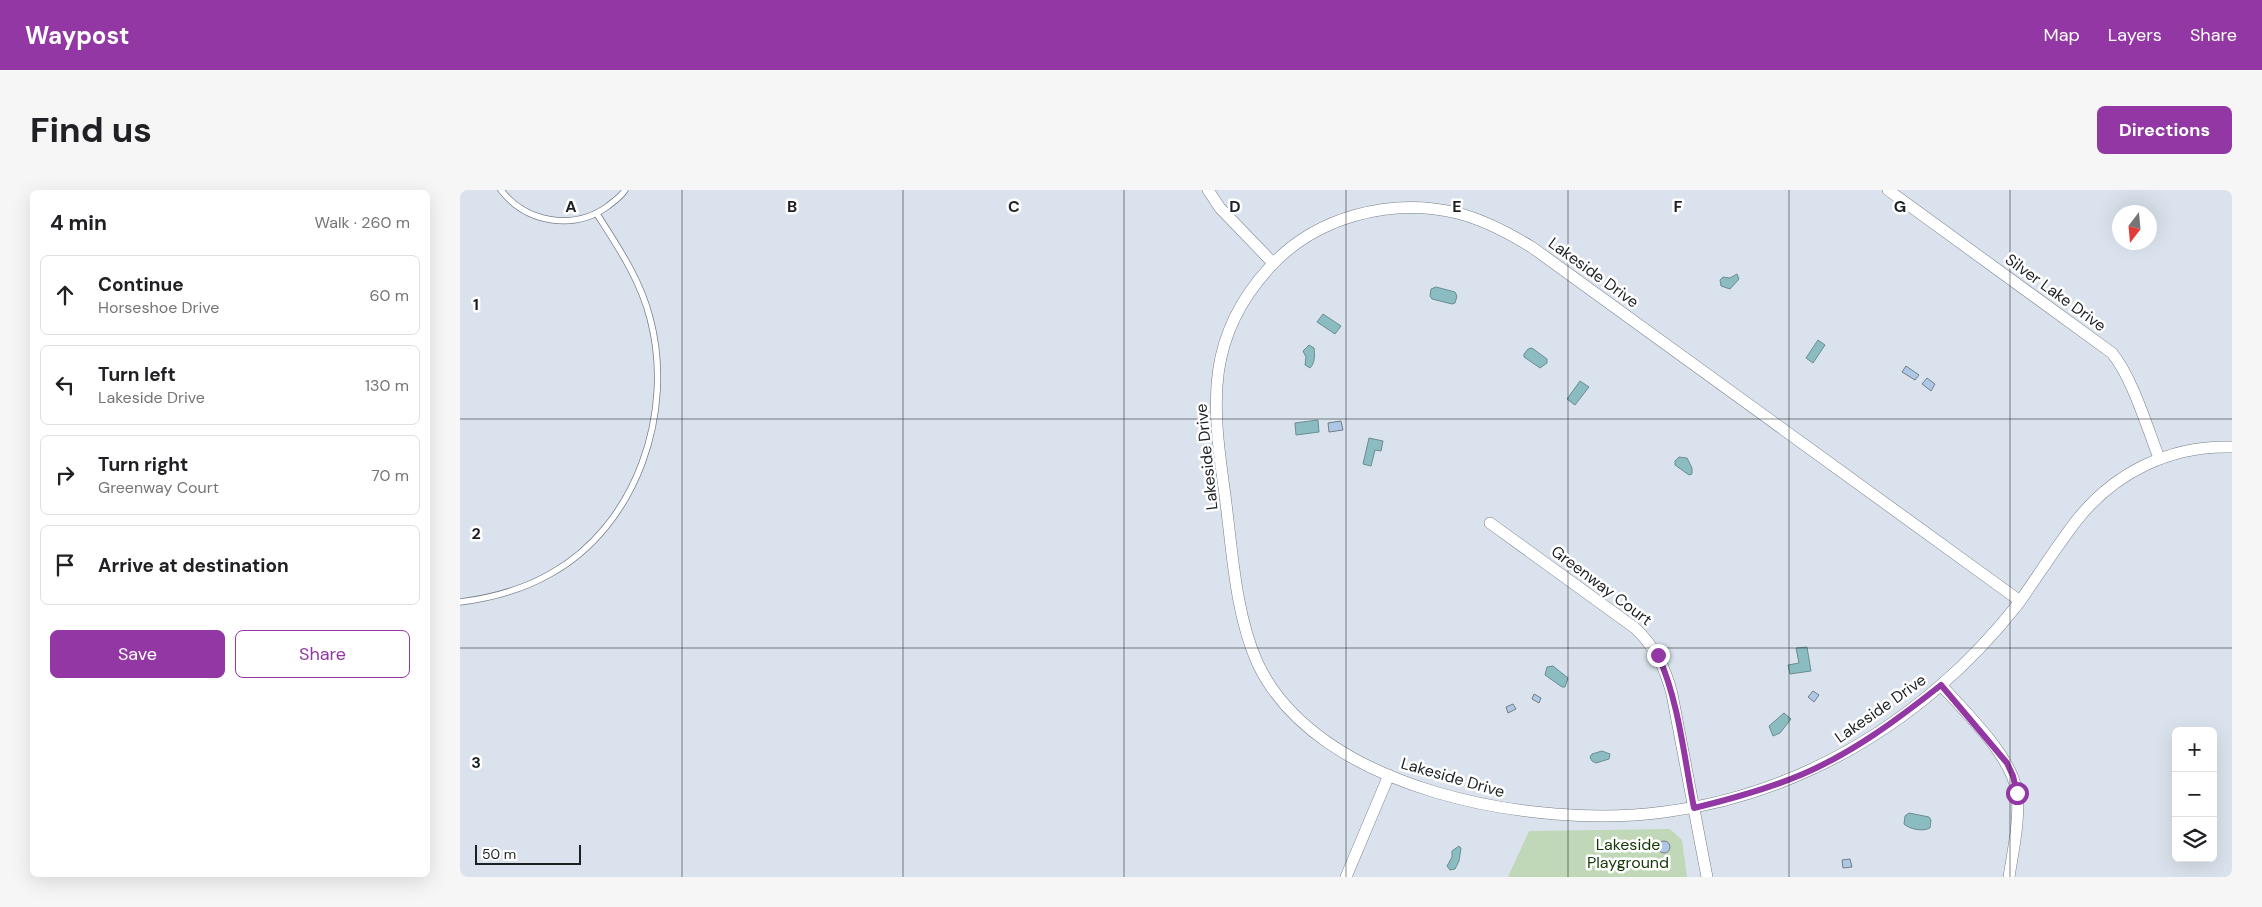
<!DOCTYPE html>
<html lang="en">
<head>
<meta charset="utf-8">
<style>
	body { margin:0; font-family:"DM Sans",sans-serif; background:#f6f6f6; color:#202124 }
	.controls { position:absolute; right:15px; bottom:15px; display:grid; overflow:hidden; border-radius:8px; box-shadow:0 5px 20px #0002 }
	.controls button { width:45px; height:45px; display:grid; place-items:center; padding:0; border:0; border-bottom:1px solid #e0e0e0; background:#fff; color:#202124; font:25px sans-serif }
	.compass { position:absolute; left:1652px; top:15px; width:45px; height:45px; border-radius:50%; background:#fff; box-shadow:0 5px 20px #0002; rotate:196deg }
	.scale { position:absolute; left:15px; bottom:12px; width:106px; box-sizing:border-box; padding-left:5px; border:2px solid #1d2023; border-top:0; font-size:14px; line-height:18px; white-space:nowrap; color:#1d2023; -webkit-text-stroke:4px #fff; paint-order:stroke }
	.stop { position:absolute; width:15px; height:15px; margin:-11px; border:4px solid #9237a3; border-radius:50%; background:#fff }
	.stop.end { background:#9237a3; border-color:#fff; box-shadow:0 1px 5px #0008 }
	.list { margin:0; padding:0; list-style:none }
	h2 { display:flex; justify-content:space-between; align-items:center; height:65px; margin:0; padding:0 20px; font-size:21px }
	h2 small { font-size:16px; font-weight:400; color:#757577 }
	.list li { display:grid; grid-template-columns:32px 1fr auto; gap:15px; align-items:center; box-sizing:border-box; height:80px; margin:0 10px 10px; padding:0 10px; border:1px solid #e0e0e0; border-radius:8px }
	.list b { display:block; font-size:19px; white-space:nowrap }
	.list p { margin:0; font-size:16px; white-space:nowrap; color:#757577 }
	.list em { font-size:16px; font-style:normal; color:#757577 }
	.actions { display:flex; gap:10px; padding:15px 20px }
	.actions a { flex:1; padding:11px 0; border:1px solid #9237a3; border-radius:8px; text-align:center; font-size:18px; color:#9237a3 }
	.actions .main { background:#9237a3; color:#fff }
	.icon { flex:none; width:28px; height:28px; fill:none; stroke:currentColor; stroke-width:2; stroke-linecap:round; stroke-linejoin:round }
	.map { position:relative; flex:none; width:1772px; height:687px; overflow:hidden; border-radius:8px }
	header { display:flex; align-items:center; gap:30px; box-sizing:border-box; height:70px; padding:0 25px; background:#9237a3; color:#fff }
	header strong { font-size:24px }
	nav { display:flex; gap:28px; margin-inline-start:auto; font-size:18px }
	.intro { display:flex; align-items:center; justify-content:space-between; box-sizing:border-box; height:120px; padding:0 30px }
	h1 { margin:0; font-size:35px }
	.button { padding:12px 22px; border-radius:8px; background:#9237a3; color:#fff; font-size:18px; font-weight:700 }
	main { display:flex; gap:30px; padding:0 30px }
	aside { flex:1; background:#fff; border-radius:8px; box-shadow:0 5px 20px #0002 }
	.map>svg:first-child { display:block }
	.green { fill:#c0d7b8 }
	.water { fill:#8bbcc1; stroke:#6a8d92 }
	.building { fill:#adc7e6; stroke:#757c85 }
	.lines { fill:none; stroke-linecap:round; stroke-linejoin:round }
	.service-casing { stroke:#777e88; stroke-width:7 }
	.minor-casing { stroke:#777e88; stroke-width:12 }
	.service { stroke:#fff; stroke-width:5.5 }
	.minor { stroke:#fff; stroke-width:11 }
	.route { stroke:#9237a3; stroke-width:6 }
	.grid { fill:none; stroke:#1d2023; stroke-width:1; stroke-opacity:0.55 }
	.labels { text-anchor:middle; stroke-width:5; stroke-linejoin:round; paint-order:stroke }
	.street-label { font-size:16px; fill:#1d2023; stroke:#fff }
	.park-label { font-size:16px; fill:#173708; stroke:#fff }
	.grid-label { font-size:16px; text-anchor:middle; font-weight:bold; fill:#1d2023; stroke:#fff; stroke-width:5; stroke-linejoin:round; paint-order:stroke }
</style>
</head>
<body>
<header>
<strong>Waypost</strong>
<nav><a>Map</a><a>Layers</a><a>Share</a></nav>
</header>
<div class="intro"><h1>Find us</h1><a class="button">Directions</a></div>
<main>
<aside>
<h2>4 min<small>Walk · 260 m</small></h2>
<ul class="list">
<li><svg class="icon" aria-label="ahead" viewBox="0 0 24 24"><path d="M12 20V5M6 11l6-6 6 6"/></svg><div><b>Continue</b><p>Horseshoe Drive</p></div><em>60 m</em></li>
<li><svg class="icon" aria-label="left" viewBox="0 0 24 24"><path d="M17 20v-9H6M10 6l-5 5 5 5"/></svg><div><b>Turn left</b><p>Lakeside Drive</p></div><em>130 m</em></li>
<li><svg class="icon" aria-label="right" viewBox="0 0 24 24"><path d="M7 20v-9h11M14 6l5 5-5 5"/></svg><div><b>Turn right</b><p>Greenway Court</p></div><em>70 m</em></li>
<li><svg class="icon" aria-label="arrive" viewBox="0 0 24 24"><path d="M6 21V4h12l-3 4 3 4H6"/></svg><div><b>Arrive at destination</b></div></li>
</ul>
<div class="actions"><a class="main">Save</a><a>Share</a></div>
</aside>
<div class="map">
<svg width="1772" height="687" viewBox="0 0 1772 687">
	<rect width="100%" height="100%" fill="#dae3ed"/>
	<path class="green" d="M1210 639 1222 650 1227 687H1048L1069 641Z"/>
	<path class="water" d="M1277 84 1279 89 1270 99 1261 96 1260 90 1263 87 1270 88Z
		M976 97 995 102 997 106 995 113 992 114 972 109 970 106 971 99Z
		M863 124 881 136 875 144 857 132Z
		M1358 150 1365 155 1353 173 1346 168Z
		M849 155 854 158C855 165 855 173 850 178L845 175 846 167 843 161Z
		M1072 158 1087 169V173L1080 178 1064 167V164L1068 159Z
		M1120 191 1129 197 1115 215 1107 209Z
		M858 230 859 242 836 245 835 233Z
		M909 248 923 251 921 261 915 260 911 276 903 274Z
		M1219 267 1227 268 1232 278V284L1229 285 1215 275V271Z
		M1347 457 1351 481 1330 484 1328 475 1339 473 1336 458Z
		M1093 476 1108 488 1105 497H1102L1085 485 1087 477Z
		M1324 523 1331 529 1320 543 1313 546 1309 536Z
		M1142 561 1150 564 1149 569 1136 573 1132 571 1130 567 1132 564Z
		M1449 623 1469 627 1471 630 1470 638C1463 642 1449 639 1444 634L1445 626Z
		M999 656 1001 658 999 671 995 679 990 680 987 676 992 667V661Z"/>
	<path class="building" d="M1446 176 1459 185 1455 190 1442 182Z
		M1467 188 1475 194 1471 201 1462 194Z
		M881 231 883 240 869 242 868 233Z
		M1353 501 1359 505 1354 512 1348 507Z
		M1074 504 1081 508 1079 513 1072 509Z
		M1053 514 1056 519 1048 523 1046 517Z
		M1198 657a6 6 0 1 1 12 0a6 6 0 1 1-12 0Z
		M1390 669 1392 677 1383 678 1382 670Z"/>
	<g class="lines">
		<g class="service-casing">
			<path id="service" d="M41 0C66 33 114 41 148 16 154 11 161 7 165 0
				M0 412C31 408 62 400 90 384 177 336 215 222 190 128 180 89 158 57 137 24"/>
		</g>
		<g class="minor-casing">
			<path id="minor" d="M748 0 760 18 813 73
				M1428 0 1652 163C1672 187 1687 237 1699 268
				M1030 333 1175 438C1195 457 1205 477 1212 504L1247 687
				M1560 411 1073 58C1049 43 1025 30 997 23 930 7 855 27 809 78 746 147 752 212 764 298 772 354 774 420 797 472 857 602 1077 639 1204 622 1307 609 1403 563 1481 495 1509 471 1535 443 1558 414 1578 386 1596 357 1617 330 1655 282 1711 255 1772 257
				M1481 495C1506 523 1552 566 1557 603 1560 631 1553 660 1549 687
				M886 687 929 585"/>
		</g>
		<use href="#service" class="service"/>
		<use href="#minor" class="minor"/>
	</g>
	<g class="lines">
		<path class="route" d="M1198 465C1219 512 1224 567 1234 618 1271 609 1308 599 1343 584 1394 562 1438 529 1481 495L1547 573 1553 586 1557 603"/>
	</g>
	<path class="grid" d="M222 0V687M443 0V687M664 0V687M886 0V687M1108 0V687M1329 0V687M1550 0V687M0 229H1772M0 458H1772"/>
	<g class="labels">
		<g class="street-label">
			<text transform="translate(1134 82) rotate(36)" y="6">Lakeside Drive</text>
			<text transform="translate(1596 102) rotate(36)" y="6">Silver Lake Drive</text>
			<text transform="translate(746 267) rotate(-96)" y="6">Lakeside Drive</text>
			<text transform="translate(1142 395) rotate(37)" y="6">Greenway Court</text>
			<text transform="translate(1420 518) rotate(-35)" y="6">Lakeside Drive</text>
			<text transform="translate(993 587) rotate(16)" y="6">Lakeside Drive</text>
		</g>
		<g class="park-label">
			<text x="1168" y="660">Lakeside<tspan x="1168" dy="18">Playground</tspan></text>
		</g>
	</g>
	<g class="grid-label">
		<text x="111" y="22">A</text>
		<text x="332" y="22">B</text>
		<text x="554" y="22">C</text>
		<text x="775" y="22">D</text>
		<text x="997" y="22">E</text>
		<text x="1218" y="22">F</text>
		<text x="1440" y="22">G</text>
		<text x="16" y="120">1</text>
		<text x="16" y="349">2</text>
		<text x="16" y="578">3</text>
	</g>
</svg>
<div class="controls">
<button>+</button>
<button>−</button>
<button><svg class="icon" aria-label="layers" viewBox="0 0 24 24"><path d="M12 4l9 5-9 5-9-5zM3 14l9 5 9-5"/></svg></button>
</div>
<svg class="compass" viewBox="-18 -18 36 36"><path d="M0-13l5 13h-10z" fill="#e53935"/><path d="M0 13l5-13h-10z" fill="#757577"/></svg>
<div class="scale">50 m</div>
<div class="stop" style="left:1557px;top:603px"></div>
<div class="stop end" style="left:1198px;top:465px"></div>
</div>
</main>
</body>
</html>
